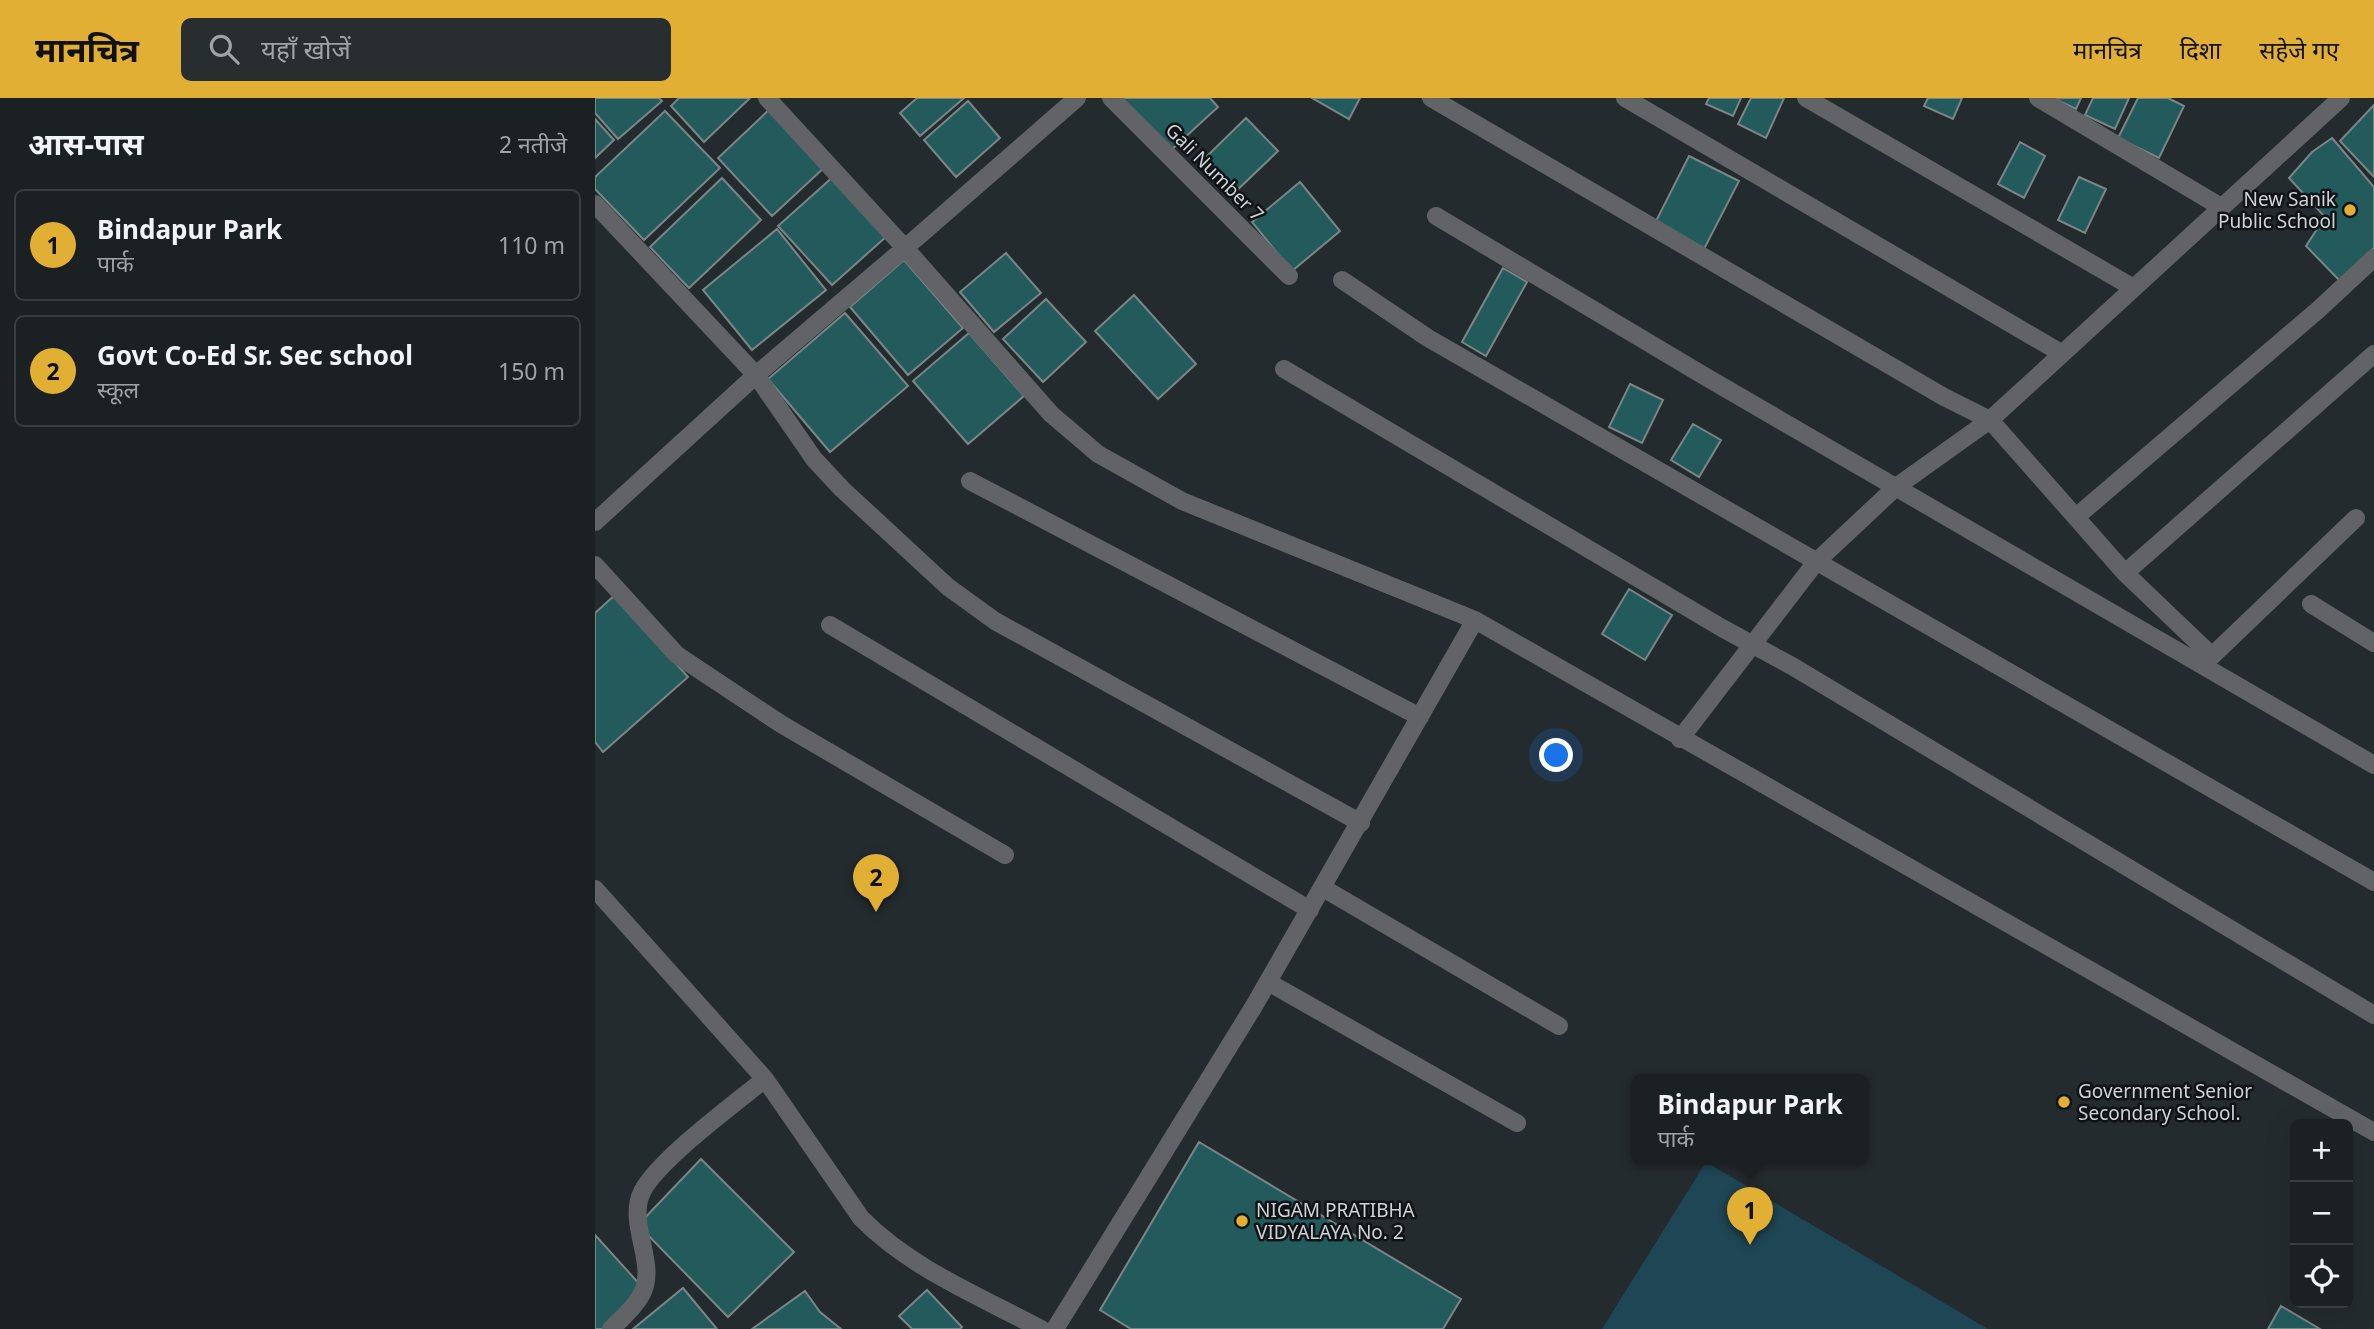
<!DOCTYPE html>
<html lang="hi">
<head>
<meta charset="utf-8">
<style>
	body { margin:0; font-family:"Noto Sans","Noto Sans Devanagari",sans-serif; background:#282d30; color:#f1f3f6 }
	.controls { position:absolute; right:21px; bottom:21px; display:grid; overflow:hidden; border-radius:10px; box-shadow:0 7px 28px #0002 }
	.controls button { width:63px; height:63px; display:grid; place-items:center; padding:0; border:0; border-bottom:2px solid #393e41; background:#1b2023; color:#f1f3f6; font:35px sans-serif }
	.you { position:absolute; left:962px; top:658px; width:24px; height:24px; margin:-18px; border:5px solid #fff; border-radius:50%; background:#1a73e8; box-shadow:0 0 0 10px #1a73e833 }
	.badge { display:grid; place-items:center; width:46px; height:46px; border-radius:50%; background:#e1af34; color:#111; font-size:23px; font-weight:700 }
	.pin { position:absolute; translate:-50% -58px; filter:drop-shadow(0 2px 4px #0008) }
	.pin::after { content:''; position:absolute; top:37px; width:24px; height:21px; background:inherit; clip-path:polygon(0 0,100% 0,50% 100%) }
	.popup { position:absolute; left:1036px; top:976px; width:238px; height:91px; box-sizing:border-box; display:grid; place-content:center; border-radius:10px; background:#1b2023; filter:drop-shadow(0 2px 5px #0005); font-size:23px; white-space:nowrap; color:#a0a3a6 }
	.popup b { font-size:26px; color:#f1f3f6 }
	.popup::after { content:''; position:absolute; left:50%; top:100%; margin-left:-14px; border:14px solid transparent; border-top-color:#1b2023 }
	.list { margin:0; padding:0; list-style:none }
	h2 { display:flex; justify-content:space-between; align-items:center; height:91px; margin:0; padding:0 28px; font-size:30px }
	h2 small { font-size:23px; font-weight:400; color:#a0a3a6 }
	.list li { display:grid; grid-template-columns:46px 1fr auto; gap:21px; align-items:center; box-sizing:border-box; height:112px; margin:0 14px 14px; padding:0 14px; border:2px solid #393e41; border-radius:10px }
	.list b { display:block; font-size:26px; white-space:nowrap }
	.list p { margin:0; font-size:23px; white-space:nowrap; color:#a0a3a6 }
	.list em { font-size:23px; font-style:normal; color:#a0a3a6 }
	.icon { flex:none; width:38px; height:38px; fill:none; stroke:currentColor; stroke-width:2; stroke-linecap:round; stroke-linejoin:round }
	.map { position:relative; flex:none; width:1779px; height:1231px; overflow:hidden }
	header { display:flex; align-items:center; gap:42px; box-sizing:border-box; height:98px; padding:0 35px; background:#e1af34; color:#111 }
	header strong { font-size:33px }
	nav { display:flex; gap:38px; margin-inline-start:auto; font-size:24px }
	.search { width:490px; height:63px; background:#282d30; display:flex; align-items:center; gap:18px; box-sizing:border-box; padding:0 24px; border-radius:10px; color:#a0a3a6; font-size:26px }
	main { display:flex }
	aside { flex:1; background:#1b2023 }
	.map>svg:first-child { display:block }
	.green { fill:#1f4655 }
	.building { fill:#235b5c; stroke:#7b8586; stroke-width:2 }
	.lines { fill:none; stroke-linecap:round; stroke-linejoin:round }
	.lane { stroke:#616366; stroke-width:18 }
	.street { stroke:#616366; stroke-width:18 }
	.poi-dot { fill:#e1af34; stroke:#101315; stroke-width:2.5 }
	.labels { text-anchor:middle; stroke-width:5; stroke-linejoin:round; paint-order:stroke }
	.street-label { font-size:19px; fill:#cfd3d5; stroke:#101315 }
	.poi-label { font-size:19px; fill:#cfd3d5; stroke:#101315; text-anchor:start }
</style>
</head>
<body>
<header>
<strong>मानचित्र</strong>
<div class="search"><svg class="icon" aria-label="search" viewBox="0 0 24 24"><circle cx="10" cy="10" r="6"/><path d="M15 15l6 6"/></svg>यहाँ खोजें</div>
<nav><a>मानचित्र</a><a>दिशा</a><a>सहेजे गए</a></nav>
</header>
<main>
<aside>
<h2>आस-पास<small>2 नतीजे</small></h2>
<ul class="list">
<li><span class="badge">1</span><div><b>Bindapur Park</b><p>पार्क</p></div><em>110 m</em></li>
<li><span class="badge">2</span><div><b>Govt Co-Ed Sr. Sec school</b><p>स्कूल</p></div><em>150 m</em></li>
</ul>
</aside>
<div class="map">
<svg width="1779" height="1231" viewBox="0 0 1779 1231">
	<rect width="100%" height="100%" fill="#242b2f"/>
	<path class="green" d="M1111 1064 1393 1231H1007Z"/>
	<path class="building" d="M0 0H64L67 3 23 41 0 15Z
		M84 0H155L109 44 76 8Z
		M322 0H369L325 38 305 15Z
		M524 0H615L623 9 574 54Z
		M717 0H765L754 21Z
		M1114 0H1146L1138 18 1111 6Z
		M1156 0H1189L1171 40 1143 26Z
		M1333 0H1367L1358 21 1329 8Z
		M1458 0H1486L1481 11Z
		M1498 0H1534L1520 31 1490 17Z
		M1543 0H1573L1589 8 1564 60 1523 40Z
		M373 3 405 40 361 79 329 42Z
		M1779 7V79L1745 43Z
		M177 9 232 67 177 118 123 60Z
		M70 13 125 70 49 142 0 91V79Z
		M651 20 683 53 636 98 605 65Z
		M0 21 19 42 0 60Z
		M1737 40 1779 89V150L1746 184 1711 148 1730 119 1694 80 1717 54Z
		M1425 44 1450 58 1429 100 1403 86Z
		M1094 58 1144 83 1107 155 1058 129Z
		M239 78 292 138 237 187 183 128Z
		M1484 79 1511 91 1490 135 1463 122Z
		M127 80 166 122 94 190 55 149Z
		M705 84 745 133 697 173 657 124Z
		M182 131 231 192 157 252 108 192Z
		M411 155 446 195 399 234 365 194Z
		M309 162 368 230 313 277 255 209Z
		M908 170 932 184 891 258 867 244Z
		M539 197 601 266 563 301 500 233Z
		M451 201 491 244 448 284 408 241Z
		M250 215 313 288 235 354 173 281Z
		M374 235 429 298 373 346 318 283Z
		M1035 286 1068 302 1047 345 1014 329Z
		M1098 326 1126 342 1104 379 1076 362Z
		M1034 491 1077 517 1050 562 1007 536Z
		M20 497 93 579 8 654 0 644V515Z
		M604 1044 866 1201 848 1231H536L505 1212Z
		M106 1061 199 1154 133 1219 43 1127Z
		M0 1137 48 1190 11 1231H0Z
		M88 1190 122 1231H38Z
		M332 1192 367 1229 365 1231H317L304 1218Z
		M210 1193 225 1214 246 1231H157Z
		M1686 1208 1725 1231H1673Z"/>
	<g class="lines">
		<path class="lane" d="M728 790 964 928
			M673 884 922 1025"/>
		<path class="street" d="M172 0 310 150 482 0
			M516 0 694 178
			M836 0 1349 299 1395 322 1530 475 1617 558 1761 420
			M1030 0 1466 255
			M1211 0 1537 189
			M1443 0 1626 109
			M0 106 161 277 0 424
			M841 118 1111 279 1779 667
			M747 182 833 240 1779 784
			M689 271 1127 530 1197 568 1779 917
			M375 383 825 619
			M1481 419 1723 212 1779 160
			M0 467 82 557 186 626 410 757
			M1530 475 1779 256
			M1716 506 1779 545
			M235 527 715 812
			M1085 641 1221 464 1301 389 1395 322 1746 0
			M766 725 400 523 353 489 247 391 219 361 161 277 310 150 456 316 503 356 587 403 880 522 1779 1034
			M0 791 170 981 266 1120C315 1170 384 1198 446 1231
			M16 1231C26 1221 38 1211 45 1199 65 1168 31 1127 47 1094 62 1063 140 1005 170 981
			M460 1231 659 908 880 522"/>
	</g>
	<g class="poi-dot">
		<circle cx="1755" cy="112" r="7"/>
		<circle cx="1469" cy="1004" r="7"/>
		<circle cx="647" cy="1123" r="7"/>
	</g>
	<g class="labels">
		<g class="street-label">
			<text transform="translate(620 74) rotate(45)" y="7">Gali Number 7</text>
		</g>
		<g class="poi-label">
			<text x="1741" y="108" text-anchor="end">New Sanik<tspan x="1741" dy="22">Public School</tspan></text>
			<text x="1483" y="1000">Government Senior<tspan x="1483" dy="22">Secondary School.</tspan></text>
			<text x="661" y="1119">NIGAM PRATIBHA<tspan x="661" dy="22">VIDYALAYA No. 2</tspan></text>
		</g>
	</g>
</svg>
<div class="controls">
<button>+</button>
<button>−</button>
<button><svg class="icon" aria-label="locate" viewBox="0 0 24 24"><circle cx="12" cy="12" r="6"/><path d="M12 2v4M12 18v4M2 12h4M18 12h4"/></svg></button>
</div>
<div class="you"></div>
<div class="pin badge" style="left:1155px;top:1147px">1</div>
<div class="popup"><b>Bindapur Park</b>पार्क</div>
<div class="pin badge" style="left:281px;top:814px">2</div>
</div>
</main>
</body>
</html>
